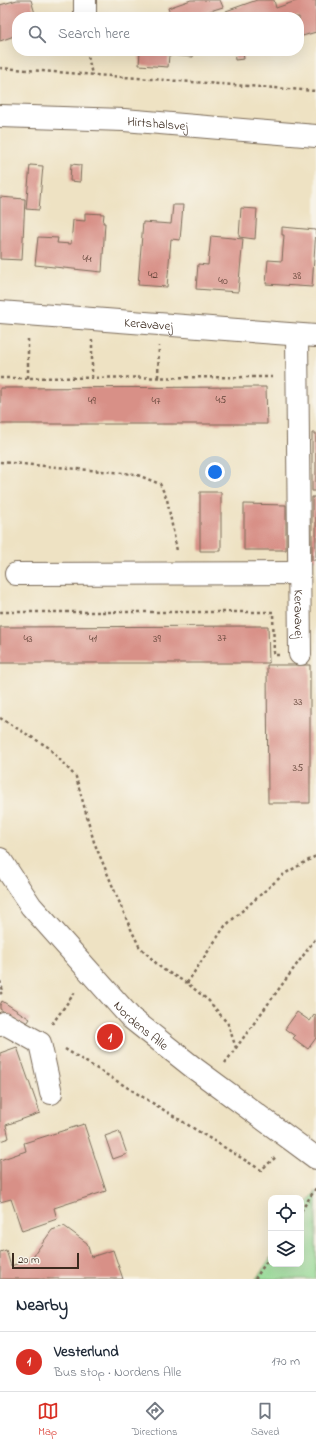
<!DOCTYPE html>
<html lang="en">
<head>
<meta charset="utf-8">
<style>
	body { margin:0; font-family:"Indie Flower",sans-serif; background:#f6f6f7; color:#1f2937 }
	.controls { position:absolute; right:12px; bottom:12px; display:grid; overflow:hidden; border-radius:8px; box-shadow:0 4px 16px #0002 }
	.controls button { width:36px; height:36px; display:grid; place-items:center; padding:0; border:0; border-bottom:1px solid #e0e1e3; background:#fff; color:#1f2937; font:20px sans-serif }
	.scale { position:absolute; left:12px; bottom:10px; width:67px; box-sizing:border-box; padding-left:4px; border:2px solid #3b2a1e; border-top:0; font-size:11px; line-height:14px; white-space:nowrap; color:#3b2a1e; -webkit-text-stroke:3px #f7f3e8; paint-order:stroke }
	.you { position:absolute; left:215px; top:472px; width:14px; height:14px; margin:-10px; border:3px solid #fff; border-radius:50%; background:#1a73e8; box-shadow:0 0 0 6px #1a73e833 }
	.badge { display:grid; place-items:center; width:26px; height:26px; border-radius:50%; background:#d93025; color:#fff; font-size:13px; font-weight:700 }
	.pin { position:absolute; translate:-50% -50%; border:2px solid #fff; box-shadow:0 1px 4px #0006 }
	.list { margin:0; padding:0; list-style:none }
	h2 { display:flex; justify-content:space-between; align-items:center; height:52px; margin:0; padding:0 16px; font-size:17px }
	h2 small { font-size:13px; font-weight:400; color:#747a83 }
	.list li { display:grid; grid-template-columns:26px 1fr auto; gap:12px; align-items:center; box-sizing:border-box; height:60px; padding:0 16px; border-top:1px solid #e0e1e3 }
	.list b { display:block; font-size:15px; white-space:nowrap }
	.list p { margin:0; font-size:13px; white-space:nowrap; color:#747a83 }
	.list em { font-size:13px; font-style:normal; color:#747a83 }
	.icon { flex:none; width:22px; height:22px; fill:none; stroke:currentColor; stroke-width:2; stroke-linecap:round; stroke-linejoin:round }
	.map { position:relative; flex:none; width:316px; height:1279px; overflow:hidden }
	.search { position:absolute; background:#fff; box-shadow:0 4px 16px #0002; left:12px; right:12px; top:12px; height:44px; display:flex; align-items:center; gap:10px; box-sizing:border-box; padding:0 14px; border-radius:16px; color:#747a83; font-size:15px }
	.sheet { height:112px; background:#fff }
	nav { display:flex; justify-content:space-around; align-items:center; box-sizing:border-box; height:56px; border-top:1px solid #e0e1e3; background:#fff; font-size:11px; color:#747a83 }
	nav a { display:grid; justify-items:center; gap:2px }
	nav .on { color:#d93025 }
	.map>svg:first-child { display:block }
	.grass { fill:#94db95; stroke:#68825a }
	.building { fill:#d89087 }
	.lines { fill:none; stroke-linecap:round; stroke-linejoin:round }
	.minor-casing { stroke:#7a6a58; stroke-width:24 }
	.path { stroke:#7a6a58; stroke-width:2.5; stroke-dasharray:3 3; stroke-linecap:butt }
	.minor { stroke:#fff; stroke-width:22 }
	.labels { text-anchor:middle; stroke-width:3; stroke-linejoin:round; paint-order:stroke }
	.number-label { font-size:11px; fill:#624438 }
	.street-label { font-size:13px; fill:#3b2a1e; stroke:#f7f3e8 }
</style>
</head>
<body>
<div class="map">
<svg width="316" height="1279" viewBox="0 0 316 1279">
	<rect width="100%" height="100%" fill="#f7f3e8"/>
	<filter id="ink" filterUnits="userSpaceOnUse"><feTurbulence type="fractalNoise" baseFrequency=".025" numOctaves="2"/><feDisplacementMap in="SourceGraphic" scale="8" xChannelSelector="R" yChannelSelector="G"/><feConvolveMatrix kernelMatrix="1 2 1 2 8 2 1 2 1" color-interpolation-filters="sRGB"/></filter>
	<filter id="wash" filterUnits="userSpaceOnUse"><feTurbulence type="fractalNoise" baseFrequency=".012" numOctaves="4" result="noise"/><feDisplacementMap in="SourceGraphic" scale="16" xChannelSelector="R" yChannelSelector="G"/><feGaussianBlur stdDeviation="0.9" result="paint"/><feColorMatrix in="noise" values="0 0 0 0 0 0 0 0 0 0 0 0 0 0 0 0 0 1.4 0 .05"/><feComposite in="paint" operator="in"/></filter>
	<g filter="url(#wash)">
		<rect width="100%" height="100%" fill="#eee2c3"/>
		<path class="grass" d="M316 1191V1279H256L271 1257V1264H301V1213Z"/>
		<g id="blocks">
			<path class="building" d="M17 0H31L36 17H17V44L14 36 0 41V5Z
				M191 0H220L223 7 191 17H171L168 8Z
				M257 0H274L276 8 299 0H316V32L299 37V17H227L226 11Z
				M140 51H194L193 57 169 55 168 67 139 65Z
				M234 51H243L244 59 235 60Z
				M71 164 81 165 80 182 70 181Z
				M30 165 43 166 39 210 26 209Z
				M0 197 25 199 22 260 0 259Z
				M173 205H183L180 240 171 239 167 287 138 285 143 222 171 224Z
				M241 208 257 209 255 239 239 237Z
				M85 213 104 214 103 223H105L102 272 35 265 38 237 58 238 57 243 71 244 73 220 85 221Z
				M282 227 316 230 312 287 266 284 268 260 282 261 284 235H282Z
				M211 236 243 239 238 292 196 289 198 264 208 265Z
				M266 387 267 424H0V388Z
				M312 433H316V491H312Z
				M200 492H221V551H200Z
				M312 497H316V560H312Z
				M244 504 286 505V550H244Z
				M268 626 269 663H0V627Z
				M267 665H310V803H268Z
				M2 1001 30 1019 25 1026 0 1009V1005Z
				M297 1012 310 1021 314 1015 316 1016V1038L308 1049 293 1038 295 1036 285 1029Z
				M17 1047 40 1113 6 1125 9 1138 0 1141V1053Z
				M84 1124 106 1191 54 1208 57 1219 22 1231 11 1199 0 1202V1160L26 1151 24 1143Z
				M119 1131 127 1154 113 1159 105 1136Z
				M64 1226 87 1243 91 1257 113 1250 123 1279H0V1252L6 1250 11 1266 31 1259 52 1230Z"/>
		</g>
	</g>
	<g filter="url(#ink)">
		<use href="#blocks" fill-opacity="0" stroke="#7a6a58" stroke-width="1"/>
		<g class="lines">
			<g class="minor-casing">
				<g id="minor">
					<path d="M85 0V17"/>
					<path id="s1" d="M0 116 124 120 316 136"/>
					<path id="s2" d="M0 312 316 336"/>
					<path id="s3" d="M297 335 300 654"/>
					<path d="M16 574 299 573"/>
					<path id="s4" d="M0 859 31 906 131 1018 194 1068 316 1158"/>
					<path d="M0 1025 4 1023 40 1043 51 1093"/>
				</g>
			</g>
			<path class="path" d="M87 51 92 75
				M0 68 316 91
				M158 377 159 346
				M0 378 275 377
				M28 378V337
				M92 378V340
				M0 462 135 474 160 484 167 499 177 551
				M0 612H273L274 655H279
				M0 718 48 747 76 777 94 842 129 925 139 946 162 969 187 983 209 1001 228 1024 236 1048
				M0 981 3 991 0 994
				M187 983 225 926 284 874 316 856
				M52 1024 76 991
				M65 1049 261 1170 277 1156
				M225 1063 316 938
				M301 1211 316 1188
				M255 1279 271 1255"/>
			<use href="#minor" class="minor"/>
		</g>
	</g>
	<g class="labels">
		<g class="number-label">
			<text x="87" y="262">44</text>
			<text x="153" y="278">42</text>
			<text x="297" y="279">38</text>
			<text x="223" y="284">40</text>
			<text x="221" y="403">45</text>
			<text x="92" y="404">49</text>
			<text x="156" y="404">47</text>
			<text x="222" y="641">37</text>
			<text x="28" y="642">43</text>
			<text x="93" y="642">41</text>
			<text x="157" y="642">39</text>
			<text x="298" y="705">33</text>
			<text x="298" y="771">35</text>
		</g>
		<g class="street-label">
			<text dy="5" stroke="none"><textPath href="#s1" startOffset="158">Hirtshalsvej</textPath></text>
			<text dy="5" stroke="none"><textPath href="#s2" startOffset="149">Keravavej</textPath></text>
			<text dy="5" stroke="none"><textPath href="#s3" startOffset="279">Keravavej</textPath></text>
			<text dy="5" stroke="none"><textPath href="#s4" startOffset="219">Nordens Alle</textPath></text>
		</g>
	</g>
</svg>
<div class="controls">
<button><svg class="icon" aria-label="locate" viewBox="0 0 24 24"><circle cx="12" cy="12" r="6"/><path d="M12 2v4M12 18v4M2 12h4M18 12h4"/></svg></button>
<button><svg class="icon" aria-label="layers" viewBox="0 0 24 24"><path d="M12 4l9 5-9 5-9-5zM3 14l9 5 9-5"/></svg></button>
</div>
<div class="scale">20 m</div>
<div class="you"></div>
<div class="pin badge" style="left:110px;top:1037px">1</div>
<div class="search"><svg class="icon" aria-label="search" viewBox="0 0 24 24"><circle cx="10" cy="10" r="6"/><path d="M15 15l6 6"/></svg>Search here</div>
</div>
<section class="sheet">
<h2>Nearby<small></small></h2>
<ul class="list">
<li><span class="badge">1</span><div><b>Vesterlund</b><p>Bus stop · Nordens Alle</p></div><em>170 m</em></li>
</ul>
</section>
<nav>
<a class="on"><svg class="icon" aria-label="map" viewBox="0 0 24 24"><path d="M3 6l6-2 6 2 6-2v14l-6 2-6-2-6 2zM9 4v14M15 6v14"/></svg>Map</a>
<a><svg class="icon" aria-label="directions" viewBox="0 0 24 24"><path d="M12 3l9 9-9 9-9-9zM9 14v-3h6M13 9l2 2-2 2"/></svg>Directions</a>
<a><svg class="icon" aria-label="saved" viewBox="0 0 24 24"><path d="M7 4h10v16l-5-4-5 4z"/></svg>Saved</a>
</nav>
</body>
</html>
